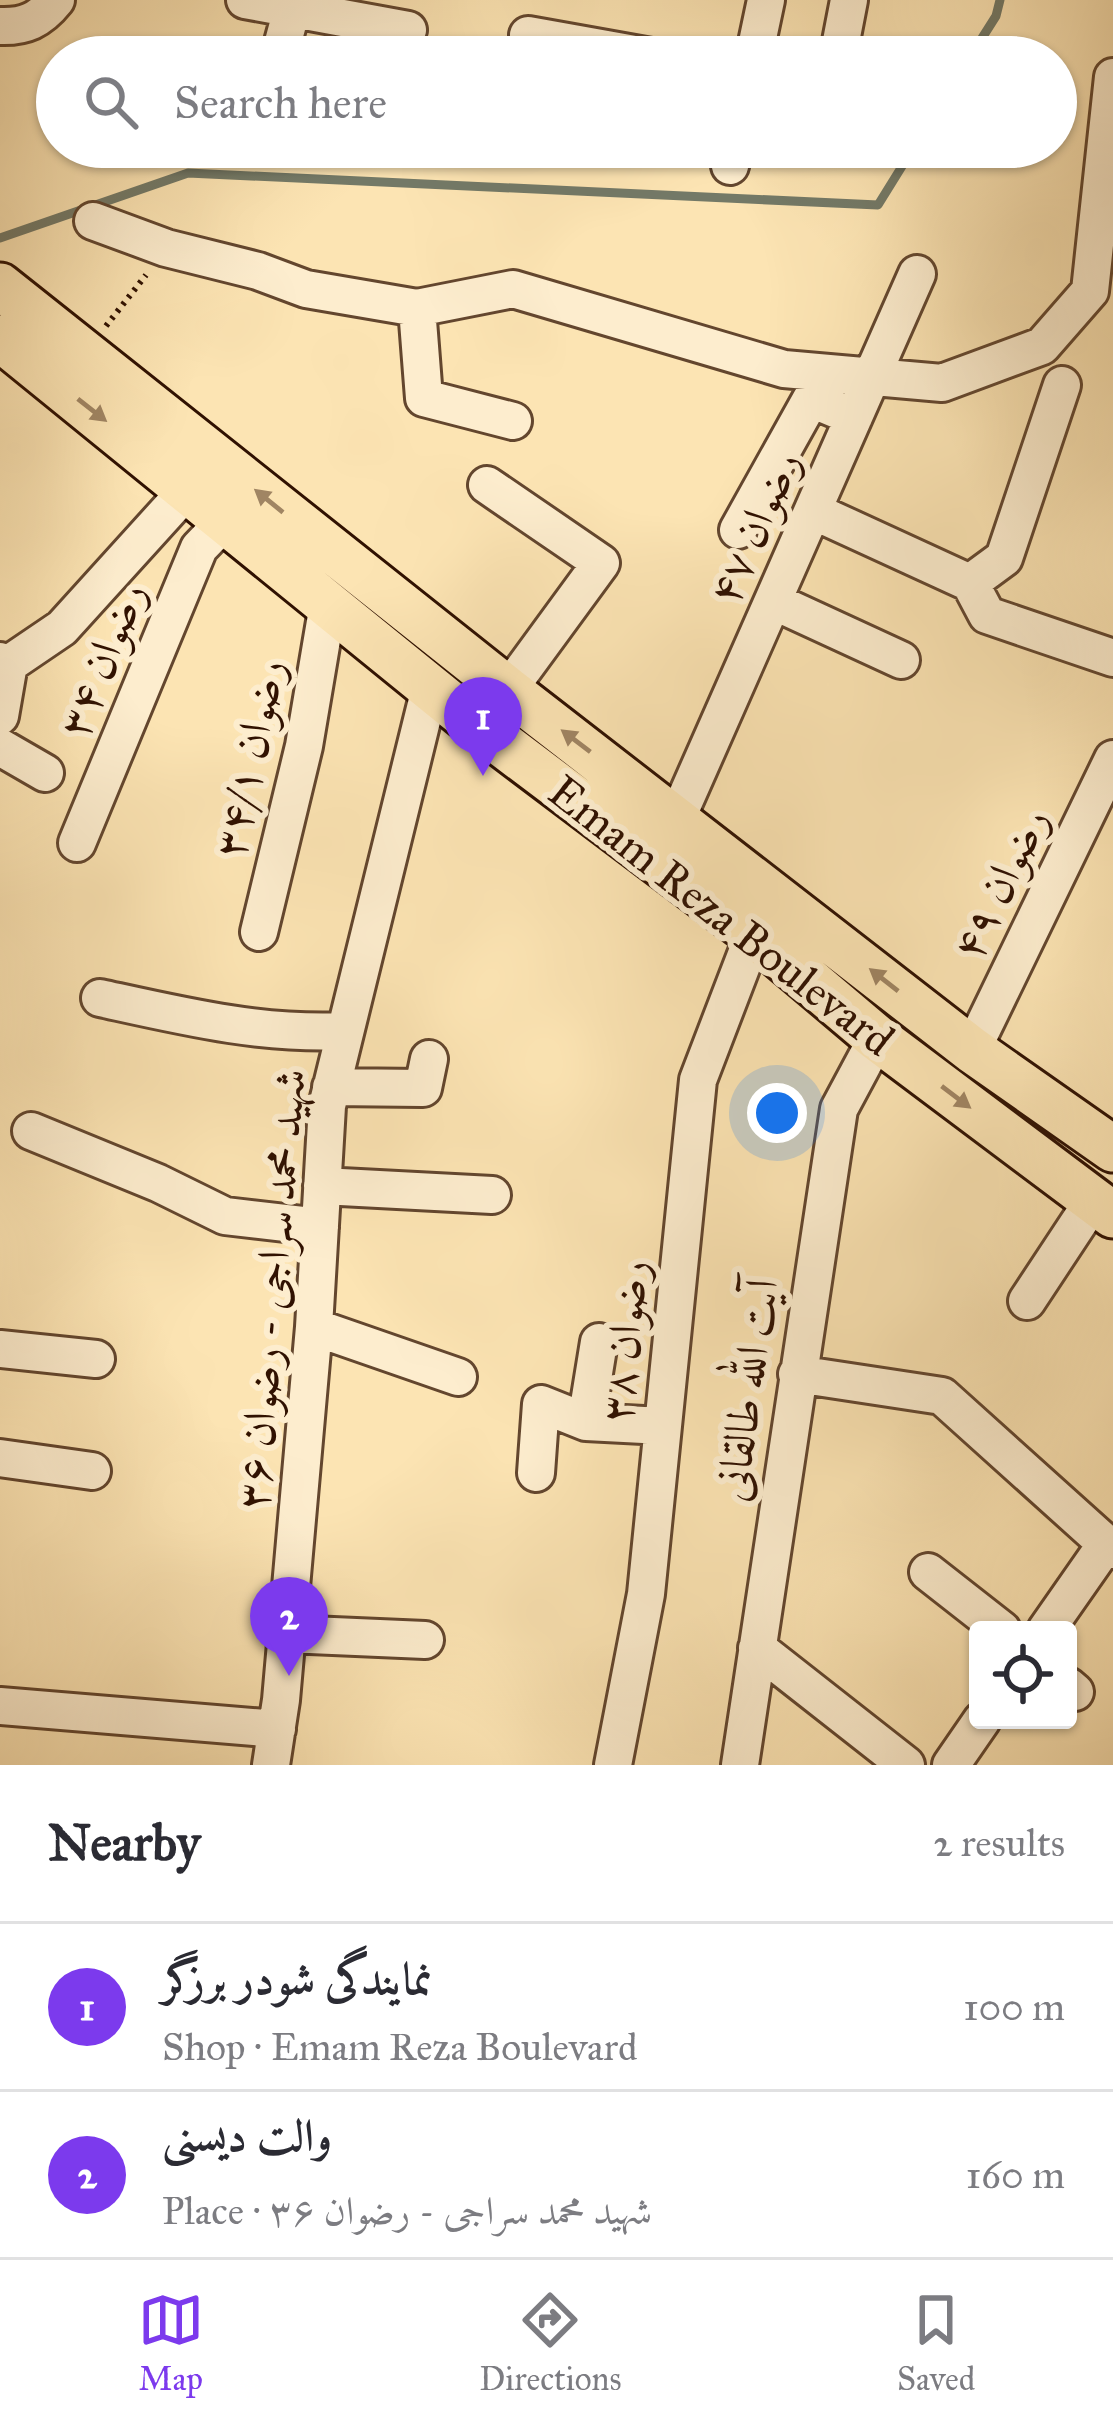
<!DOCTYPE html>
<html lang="en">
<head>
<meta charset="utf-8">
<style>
	body { margin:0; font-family:"IM FELL Great Primer",Amiri,serif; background:#f7f7f7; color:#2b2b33 }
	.controls { position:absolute; right:36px; bottom:36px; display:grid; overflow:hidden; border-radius:12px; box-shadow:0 3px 9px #0004 }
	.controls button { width:108px; height:108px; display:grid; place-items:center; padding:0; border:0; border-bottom:3px solid #e1e1e2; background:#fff; color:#2b2b33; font:60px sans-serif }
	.you { position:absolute; left:777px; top:1113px; width:42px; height:42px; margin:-30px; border:9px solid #fff; border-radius:50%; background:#1a73e8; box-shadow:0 0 0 18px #1a73e833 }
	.badge { display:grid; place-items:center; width:78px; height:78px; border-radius:50%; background:#7c3aed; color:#fff; font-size:39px; font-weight:700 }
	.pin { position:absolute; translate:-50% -99px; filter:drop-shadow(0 3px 6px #0008) }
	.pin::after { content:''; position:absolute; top:63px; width:42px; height:36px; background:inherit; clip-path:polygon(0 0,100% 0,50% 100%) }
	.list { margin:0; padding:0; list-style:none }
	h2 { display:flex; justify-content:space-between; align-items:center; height:156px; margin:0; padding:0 48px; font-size:51px }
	h2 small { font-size:39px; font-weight:400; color:#7c7c81 }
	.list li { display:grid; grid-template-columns:78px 1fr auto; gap:36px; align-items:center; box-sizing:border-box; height:168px; padding:0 48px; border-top:3px solid #e1e1e2 }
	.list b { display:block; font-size:45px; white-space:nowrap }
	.list p { margin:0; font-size:39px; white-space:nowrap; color:#7c7c81 }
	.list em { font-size:39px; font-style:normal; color:#7c7c81 }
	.icon { flex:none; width:66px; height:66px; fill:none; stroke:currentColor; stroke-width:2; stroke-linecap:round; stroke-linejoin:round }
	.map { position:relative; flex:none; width:1113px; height:1765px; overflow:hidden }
	.search { position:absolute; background:#fff; box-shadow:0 3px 9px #0004; left:36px; right:36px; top:36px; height:132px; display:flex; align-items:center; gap:30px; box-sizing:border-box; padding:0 42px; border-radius:66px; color:#7c7c81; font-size:45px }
	.sheet { height:492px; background:#fff }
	nav { display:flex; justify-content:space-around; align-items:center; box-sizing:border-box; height:168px; border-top:3px solid #e1e1e2; background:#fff; font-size:33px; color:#7c7c81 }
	nav a { display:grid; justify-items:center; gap:6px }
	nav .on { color:#7c3aed }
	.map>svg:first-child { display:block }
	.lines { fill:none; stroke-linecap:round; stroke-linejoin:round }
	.stream { stroke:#737967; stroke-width:9 }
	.minor-casing { stroke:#63462e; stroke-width:42 }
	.major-casing { stroke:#301101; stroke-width:51 }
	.path { stroke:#301101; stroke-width:6; stroke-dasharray:3 6; stroke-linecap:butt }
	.minor { stroke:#fdedce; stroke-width:36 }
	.major { stroke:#fce4b3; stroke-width:45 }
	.oneway { fill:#a08563 }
	.labels { text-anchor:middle; stroke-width:12; stroke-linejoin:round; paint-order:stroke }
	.street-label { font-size:45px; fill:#301101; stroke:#fdedce }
</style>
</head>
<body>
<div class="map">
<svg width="1113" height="1765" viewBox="0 0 1113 1765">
	<rect width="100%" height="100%" fill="#fce4b3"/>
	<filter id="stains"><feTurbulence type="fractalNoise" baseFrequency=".00167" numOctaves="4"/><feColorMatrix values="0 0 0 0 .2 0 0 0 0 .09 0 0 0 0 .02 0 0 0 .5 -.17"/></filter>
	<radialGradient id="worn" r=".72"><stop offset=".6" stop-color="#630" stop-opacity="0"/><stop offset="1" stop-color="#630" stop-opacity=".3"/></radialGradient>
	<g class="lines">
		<path class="stream" d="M970 57 996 16 1000 0
			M0 238 188 173 878 205 914 147"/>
		<g class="minor-casing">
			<path id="minor" d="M245 0 408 30
				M0 26C25 27 40 20 56 0
				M528 35 651 57
				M279 57 292 9
				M754 57 766 0
				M838 57 849 0
				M730 166 734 147
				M93 221 166 248 258 271 306 289 417 308 513 289 784 369 942 383 1042 346 1090 291 1113 77
				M417 308 424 398 513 421
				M487 485 601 563 508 690
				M813 511 970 583 987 615 1113 658
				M738 530 811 399 854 417
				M970 583 1004 558 1062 385
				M773 601 901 660
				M0 661 9 664 62 628 188 489
				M0 716 9 664
				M0 747 45 773
				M677 818 917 274
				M77 843 199 548 226 520
				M259 932 304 746 328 604
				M100 998C182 1016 260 1035 345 1031
				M972 1050 1113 759
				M331 1087 423 1088 429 1059
				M31 1131 158 1183 225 1216 320 1227
				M322 1186 492 1195
				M1027 1301 1093 1201
				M314 1327 458 1377
				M0 1349 96 1359
				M797 1374 942 1396 1113 1550
				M586 1422 663 1426
				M0 1458 92 1471
				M536 1473 541 1404 586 1422 599 1342
				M928 1572 1002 1630
				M1046 1630 1106 1544
				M287 1634 425 1640
				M757 1648 906 1765
				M1068 1686 1075 1692
				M0 1706 277 1729
				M271 1765 281 1700 314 1327 327 1106 430 688
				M613 1765 646 1594 698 1080 754 934
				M740 1765 839 1109 877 1038
				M951 1765 982 1720"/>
		</g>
		<g class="major-casing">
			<path id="major" d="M0 286 508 690 972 1050 1113 1149
				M0 338 465 716 754 934 877 1038 1113 1215"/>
		</g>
		<path class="path" d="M106 326 146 275"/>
		<use href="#minor" class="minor"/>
		<use href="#major" class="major"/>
	</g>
	<defs><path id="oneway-solid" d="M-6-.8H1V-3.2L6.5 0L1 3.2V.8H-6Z" transform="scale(3)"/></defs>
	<g class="oneway">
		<use href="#oneway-solid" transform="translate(92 410) rotate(38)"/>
		<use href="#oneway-solid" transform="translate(269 501) rotate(-141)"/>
		<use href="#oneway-solid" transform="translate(576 741) rotate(-143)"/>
		<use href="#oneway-solid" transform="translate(884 980) rotate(-142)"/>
		<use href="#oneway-solid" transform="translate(956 1097) rotate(37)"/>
	</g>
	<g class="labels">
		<g class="street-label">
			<text transform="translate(753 527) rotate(-66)" y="16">رضوان ۴۷</text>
			<text transform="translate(101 659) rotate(-68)" y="16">رضوان ۳۴</text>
			<text transform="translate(248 758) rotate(-78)" y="16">رضوان ۳۴/۱</text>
			<text transform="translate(999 883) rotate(-64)" y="16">رضوان ۴۹</text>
			<text transform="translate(722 915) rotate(38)" y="16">Emam Reza Boulevard</text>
			<text transform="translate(270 1289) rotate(-85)" y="16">شهید محمد سراجی - رضوان ۳۶</text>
			<text transform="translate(623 1341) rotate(-84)" y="16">رضوان ۳۸</text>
			<text transform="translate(746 1390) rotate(-82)" y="16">آیت الله طالقانی</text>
		</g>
	</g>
	<rect width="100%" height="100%" filter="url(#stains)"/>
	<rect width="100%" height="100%" fill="url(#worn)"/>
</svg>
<div class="controls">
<button><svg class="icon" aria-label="locate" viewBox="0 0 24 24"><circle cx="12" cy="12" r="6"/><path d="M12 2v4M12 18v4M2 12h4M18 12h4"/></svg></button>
</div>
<div class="you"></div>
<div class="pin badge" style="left:483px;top:776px">1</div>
<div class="pin badge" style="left:289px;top:1676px">2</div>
<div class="search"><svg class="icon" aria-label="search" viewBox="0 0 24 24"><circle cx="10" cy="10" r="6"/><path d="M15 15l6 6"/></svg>Search here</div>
</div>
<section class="sheet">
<h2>Nearby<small>2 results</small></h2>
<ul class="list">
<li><span class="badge">1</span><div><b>نمایندگی شودر برزگر</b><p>Shop · Emam Reza Boulevard</p></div><em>100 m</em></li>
<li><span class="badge">2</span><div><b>والت دیسنی</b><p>Place · شهید محمد سراجی - رضوان ۳۶</p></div><em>160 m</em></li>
</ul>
</section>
<nav>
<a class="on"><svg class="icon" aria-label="map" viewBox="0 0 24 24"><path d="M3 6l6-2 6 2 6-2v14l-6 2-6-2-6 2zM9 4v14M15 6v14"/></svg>Map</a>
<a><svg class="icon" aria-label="directions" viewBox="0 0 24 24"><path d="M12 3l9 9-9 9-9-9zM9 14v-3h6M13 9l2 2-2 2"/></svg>Directions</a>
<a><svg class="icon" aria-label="saved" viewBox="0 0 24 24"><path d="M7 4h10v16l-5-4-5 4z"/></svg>Saved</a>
</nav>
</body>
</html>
